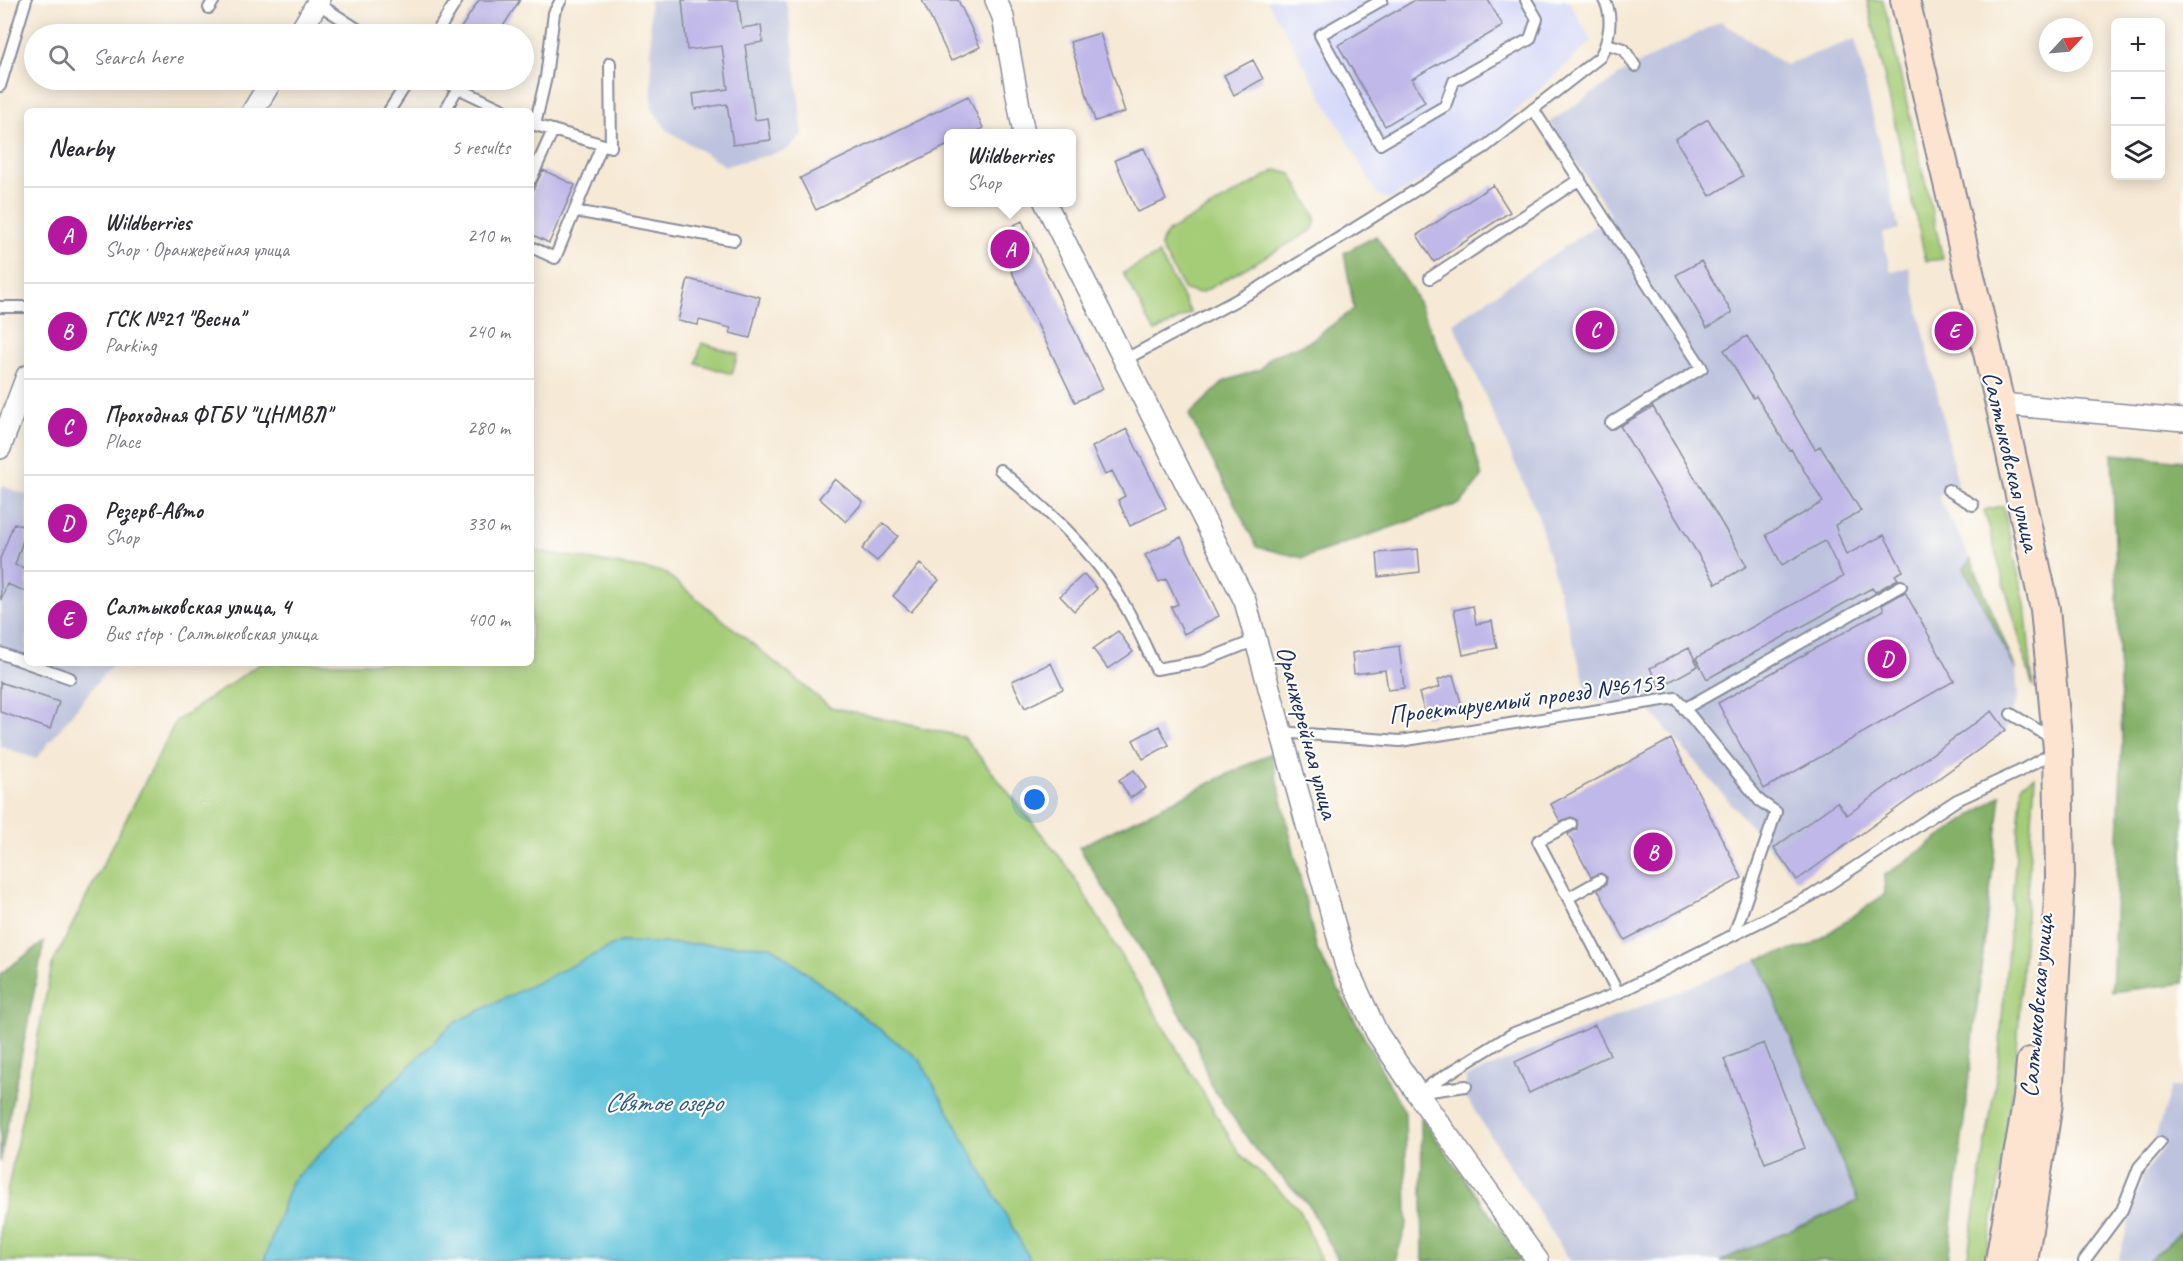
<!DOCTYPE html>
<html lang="en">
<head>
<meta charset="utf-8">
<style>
	body { margin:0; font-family:Caveat,sans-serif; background:#f7f7f7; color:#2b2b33 }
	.controls { position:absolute; right:18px; top:18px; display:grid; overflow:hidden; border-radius:9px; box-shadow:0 3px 15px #0003 }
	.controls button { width:54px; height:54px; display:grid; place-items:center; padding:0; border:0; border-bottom:2px solid #e1e1e2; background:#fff; color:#2b2b33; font:30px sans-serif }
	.compass { position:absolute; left:2039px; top:18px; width:54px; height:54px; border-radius:50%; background:#fff; box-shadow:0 3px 15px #0003; rotate:64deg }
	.you { position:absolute; left:1035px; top:800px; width:21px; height:21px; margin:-15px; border:4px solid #fff; border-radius:50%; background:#1a73e8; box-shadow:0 0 0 9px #1a73e833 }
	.badge { display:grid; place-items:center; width:39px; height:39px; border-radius:50%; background:#b5179e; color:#fff; font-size:20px; font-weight:700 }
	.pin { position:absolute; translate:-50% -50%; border:3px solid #fff; box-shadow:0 2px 6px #0006 }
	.popup { position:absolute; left:944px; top:129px; width:132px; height:78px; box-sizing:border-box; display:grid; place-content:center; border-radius:9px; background:#fff; filter:drop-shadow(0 2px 4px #0005); font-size:20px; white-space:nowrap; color:#7c7c81 }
	.popup b { font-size:22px; color:#2b2b33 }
	.popup::after { content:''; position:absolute; left:50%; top:100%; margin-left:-12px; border:12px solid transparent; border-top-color:#fff }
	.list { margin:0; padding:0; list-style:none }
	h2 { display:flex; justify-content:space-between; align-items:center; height:78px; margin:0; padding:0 24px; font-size:26px }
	h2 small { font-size:20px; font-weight:400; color:#7c7c81 }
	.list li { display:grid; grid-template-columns:39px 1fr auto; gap:18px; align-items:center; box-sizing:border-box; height:96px; padding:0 24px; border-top:2px solid #e1e1e2 }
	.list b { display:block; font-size:22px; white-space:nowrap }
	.list p { margin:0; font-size:20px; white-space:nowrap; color:#7c7c81 }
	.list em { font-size:20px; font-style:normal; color:#7c7c81 }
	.icon { flex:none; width:33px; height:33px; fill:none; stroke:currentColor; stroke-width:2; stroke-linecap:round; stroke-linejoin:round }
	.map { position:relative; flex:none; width:2183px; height:1261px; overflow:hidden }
	.search { position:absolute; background:#fff; box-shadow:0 3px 15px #0003; left:24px; top:24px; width:510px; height:66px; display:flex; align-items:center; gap:15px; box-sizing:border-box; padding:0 21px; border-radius:33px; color:#7c7c81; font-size:22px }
	.panel { position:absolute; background:#fff; box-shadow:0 3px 15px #0003; left:24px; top:108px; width:510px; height:558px; border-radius:9px }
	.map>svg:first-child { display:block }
	.built { fill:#d4d8f9 }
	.industrial { fill:#bdc3de }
	.green { fill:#a5cc77; stroke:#607e6a; stroke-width:1.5 }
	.forest { fill:#84b068; stroke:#507063; stroke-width:1.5 }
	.water { fill:#5cc2da; stroke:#3c789c; stroke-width:1.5 }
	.building { fill:#c0b8e8 }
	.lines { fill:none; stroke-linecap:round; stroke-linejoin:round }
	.service-casing { stroke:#888c9a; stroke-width:14 }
	.minor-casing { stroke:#888c9a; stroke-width:24 }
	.secondary-casing { stroke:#888c9a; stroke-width:32 }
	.service { stroke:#fff; stroke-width:10 }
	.minor { stroke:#fff; stroke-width:21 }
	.secondary { stroke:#fde4d1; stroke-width:28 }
	.labels { text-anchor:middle; stroke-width:4.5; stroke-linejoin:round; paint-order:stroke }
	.street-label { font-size:26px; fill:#1b2f5e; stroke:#fdfcf7 }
	.water-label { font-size:27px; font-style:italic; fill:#2e5b83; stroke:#fdfcf7 }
</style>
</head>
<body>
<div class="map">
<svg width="2183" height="1261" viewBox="0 0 2183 1261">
	<rect width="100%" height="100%" fill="#fdfcf7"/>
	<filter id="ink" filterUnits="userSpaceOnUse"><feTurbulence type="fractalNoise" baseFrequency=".0167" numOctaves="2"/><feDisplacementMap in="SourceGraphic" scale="12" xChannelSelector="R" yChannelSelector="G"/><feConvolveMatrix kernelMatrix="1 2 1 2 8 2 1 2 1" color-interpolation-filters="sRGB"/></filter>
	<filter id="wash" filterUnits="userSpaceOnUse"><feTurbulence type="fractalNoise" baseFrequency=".008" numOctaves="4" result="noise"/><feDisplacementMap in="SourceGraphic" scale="24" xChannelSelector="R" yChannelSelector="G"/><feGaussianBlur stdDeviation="1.35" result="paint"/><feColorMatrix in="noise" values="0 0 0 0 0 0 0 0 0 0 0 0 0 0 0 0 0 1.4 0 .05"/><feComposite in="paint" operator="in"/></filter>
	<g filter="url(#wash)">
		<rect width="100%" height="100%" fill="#f6e9d5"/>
		<path class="built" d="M1267 0H1568L1592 41 1481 143 1391 199 1378 195Z"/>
		<path class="industrial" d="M650 0H785L789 14 803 134 785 151 725 166 667 130 652 108Z
			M1721 21 1785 65 1855 39 1899 229 1882 234 1891 272 1909 267 1958 484 1938 496 1971 559 1964 568 2016 670 2018 695 2006 730 1797 880 1651 711 1589 698 1537 513 1453 323 1611 215 1550 122 1627 70Z
			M2 486 27 495V663H116L104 674 36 759 0 746V492Z
			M1758 959 1858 1201 1720 1261H1570L1466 1097V1077Z
			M2171 1087H2183V1230L2149 1261H2118L2143 1175 2164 1146 2155 1139Z"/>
		<path class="green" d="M1867 0H1883L1943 259 1926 261Z
			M1276 170 1291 174 1315 216V224L1311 231 1203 292 1197 293 1185 290 1161 248V242L1169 231Z
			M1159 254 1191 313 1155 332 1123 273Z
			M702 343 738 354 732 374 696 363Z
			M2003 506 2025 604 2033 687 1984 510Z
			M531 550 664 572 830 707 964 737 1068 867 1239 1153 1300 1210 1321 1261H1031L920 1060 771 946 620 942 452 1024 291 1182 264 1261H0V1228L52 965 176 721 261 663H531Z
			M2035 777 2015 1078 1986 1261H1967L1998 1066 2022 784Z"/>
		<path class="forest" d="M1376 236 1413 291 1459 393 1482 477 1461 503 1303 558 1257 547 1189 415 1225 381 1261 369 1271 356 1307 343 1354 309 1344 253Z
			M2112 454 2183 461V983L2112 992 2122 740Z
			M1971 559 2016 670 1964 568Z
			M1271 753 1317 950 1405 1113 1407 1224 1395 1261H1339L1308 1204 1256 1151 1210 1084 1195 1038 1079 847Z
			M2001 795 1948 1261H1720L1858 1201 1758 959 1811 945 1885 894 1884 876Z
			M44 942 0 1162V974Z
			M1421 1117 1523 1261H1423Z
			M2183 1230V1261H2149Z"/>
		<path class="water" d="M620 942 771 946 920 1060 1031 1261H264L291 1182 452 1024Z"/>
		<g id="blocks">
			<path class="building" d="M479 0H520L498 34H457Z
				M682 0H738L742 28 761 25 763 42 745 45 755 120 768 118 771 140 733 145 727 104 695 109 693 94 728 89 722 46 687 50Z
				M922 0H958L980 47 951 61Z
				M1415 0H1488L1503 26 1412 79 1425 102 1385 126 1338 45Z
				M1100 33 1125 112 1095 121 1070 42Z
				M1253 60 1263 79 1234 95 1224 75Z
				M968 96 983 128 972 134H948V145L816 210 800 178Z
				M1708 119 1743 176 1710 196 1675 139Z
				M1144 148 1166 200 1137 212 1115 160Z
				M543 170 575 185 549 243 531 234V194Z
				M1493 185 1510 212 1434 262 1417 235Z
				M1022 221 1103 389 1075 402 994 235Z
				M1701 261 1732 313 1707 328 1676 275Z
				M688 279 760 297 750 338 730 333 731 328 699 320 698 325 678 321Z
				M1599 315 1610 335 1592 345 1581 325Z
				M1747 336 1815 449 1820 446 1861 511 1835 525 1846 555 1884 535 1903 571 1895 575 1898 579 1875 592 1872 588 1707 679 1696 658 1843 577 1825 541 1782 565 1766 535 1823 502 1791 449 1789 450 1756 396 1753 398 1724 350Z
				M1653 407 1747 566 1716 584 1620 426Z
				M1127 429 1166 508 1130 526 1118 500 1125 496 1112 471 1105 475 1092 447Z
				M835 479 863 502 846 522 819 498Z
				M14 523 27 528 15 565 27 569V592L7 584 1 600 0 559Z
				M883 523 898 536 877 561 862 549Z
				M1181 537 1219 616 1184 634 1171 607 1178 604 1166 579 1159 582 1145 555Z
				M1418 549 1420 572 1379 577 1377 553Z
				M920 564 939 580 911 612 893 596Z
				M1084 574 1097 589 1074 611 1060 596Z
				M1905 592 1954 681 1764 789 1718 703 1884 610 1882 605Z
				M1473 606 1476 624 1492 621 1497 648 1463 655 1454 610Z
				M1118 631 1133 652 1108 669 1093 649Z
				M1399 646 1404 688 1388 690 1385 670 1354 674 1352 653Z
				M1689 648 1698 666 1660 687 1650 668Z
				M1051 663 1063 689 1025 708 1012 681Z
				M1453 675 1462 706 1426 717 1419 693 1440 687 1438 680Z
				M0 682 59 702 50 729 0 712Z
				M1992 711 2006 730 1797 880 1774 848 1837 802 1847 815Z
				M1159 726 1169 745 1143 759 1133 740Z
				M1671 739 1742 878 1625 940 1598 890 1606 884 1607 877 1601 873 1591 877 1568 834 1577 829V820L1571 817 1560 821 1551 804Z
				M1134 770 1146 788 1130 798 1119 780Z
				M1595 1025 1610 1055 1529 1093 1515 1062Z
				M1764 1043 1805 1148 1765 1163 1724 1059Z"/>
		</g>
	</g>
	<g filter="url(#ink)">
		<use href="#blocks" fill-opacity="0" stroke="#888c9a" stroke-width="1.5"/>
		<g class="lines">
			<g class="service-casing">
				<path id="service" d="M1382 0 1320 35 1380 144 1445 106 1454 81 1530 39 1537 19 1526 0
					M317 3 365 34
					M209 8 214 0
					M436 34 457 0
					M1607 44 1624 49 1635 66
					M441 80 506 111
					M0 86 26 0
					M1533 109 1702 368 1611 423
					M389 111 409 80
					M445 111 458 87
					M531 123 535 125 546 77 554 13 561 0
					M535 125 611 147 610 63
					M531 179 553 130
					M575 211 734 240
					M531 247 555 258 602 145
					M1430 278 1580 179
					M0 307H27
					M1124 360 1259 288 1485 147 1600 57C1609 41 1614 16 1604 0
					M1000 470C1047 510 1095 551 1125 606 1137 626 1146 648 1156 669L1203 661 1256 640
					M1948 490 1973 505
					M0 653 27 663
					M27 663 70 678
					M1684 709 1901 586
					M2011 714 2055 740
					M1280 732 1400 741 1676 698 1760 801 1776 812 1734 935
					M1568 898 1600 880
					M1618 993 1811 896 1957 800 2020 771 2056 751
					M1423 1092 1466 1086
					M1417 1093 1514 1033 1618 993 1538 841 1571 824
					M2084 1261 2122 1210 2139 1167 2160 1143"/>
			</g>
			<g class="minor-casing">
				<path id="minor" d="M996 0 1003 17 1024 134
					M299 34 319 0
					M253 111 272 80
					M1045 202 1245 601 1346 966 1377 1033 1417 1093 1538 1261
					M2000 404 2183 420
					M0 448 27 376"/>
			</g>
			<g class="secondary-casing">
				<path id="secondary" d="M1905 0 2000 404 2045 609 2058 749 2060 877 2048 1103 2023 1261
					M2000 1261 2028 1098 2031 1062"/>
			</g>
			<use href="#service" class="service"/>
			<use href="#minor" class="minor"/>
			<use href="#secondary" class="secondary"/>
		</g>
	</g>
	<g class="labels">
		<g class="street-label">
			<text transform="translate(2012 461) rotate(77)" y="9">Салтыковская улица</text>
			<text transform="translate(1526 698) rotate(-7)" y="9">Проектируемый проезд №6153</text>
			<text transform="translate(1308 732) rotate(75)" y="9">Оранжерейная улица</text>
			<text transform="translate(2036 1006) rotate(-85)" y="9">Салтыковская улица</text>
		</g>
		<g class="water-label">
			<text x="663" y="1111">Святое озеро</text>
		</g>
	</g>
</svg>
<div class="controls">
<button>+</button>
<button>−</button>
<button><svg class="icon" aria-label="layers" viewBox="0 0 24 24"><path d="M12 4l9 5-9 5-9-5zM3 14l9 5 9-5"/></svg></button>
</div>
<svg class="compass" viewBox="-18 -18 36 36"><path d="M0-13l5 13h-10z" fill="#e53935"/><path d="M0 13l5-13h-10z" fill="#7c7c81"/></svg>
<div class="you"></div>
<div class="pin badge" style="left:1010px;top:249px">A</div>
<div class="popup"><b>Wildberries</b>Shop</div>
<div class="pin badge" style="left:1653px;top:852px">B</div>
<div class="pin badge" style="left:1595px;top:330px">C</div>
<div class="pin badge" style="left:1887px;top:659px">D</div>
<div class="pin badge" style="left:1954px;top:331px">E</div>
<div class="search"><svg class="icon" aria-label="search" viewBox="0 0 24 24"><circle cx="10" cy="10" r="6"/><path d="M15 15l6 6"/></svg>Search here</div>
<section class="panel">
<h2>Nearby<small>5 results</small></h2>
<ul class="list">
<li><span class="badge">A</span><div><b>Wildberries</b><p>Shop · Оранжерейная улица</p></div><em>210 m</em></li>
<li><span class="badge">B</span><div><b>ГСК №21 &quot;Весна&quot;</b><p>Parking</p></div><em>240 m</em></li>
<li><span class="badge">C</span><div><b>Проходная ФГБУ &quot;ЦНМВЛ&quot;</b><p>Place</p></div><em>280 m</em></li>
<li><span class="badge">D</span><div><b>Резерв-Авто</b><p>Shop</p></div><em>330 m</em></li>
<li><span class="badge">E</span><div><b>Салтыковская улица, 4</b><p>Bus stop · Салтыковская улица</p></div><em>400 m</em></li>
</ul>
</section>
</div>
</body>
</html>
